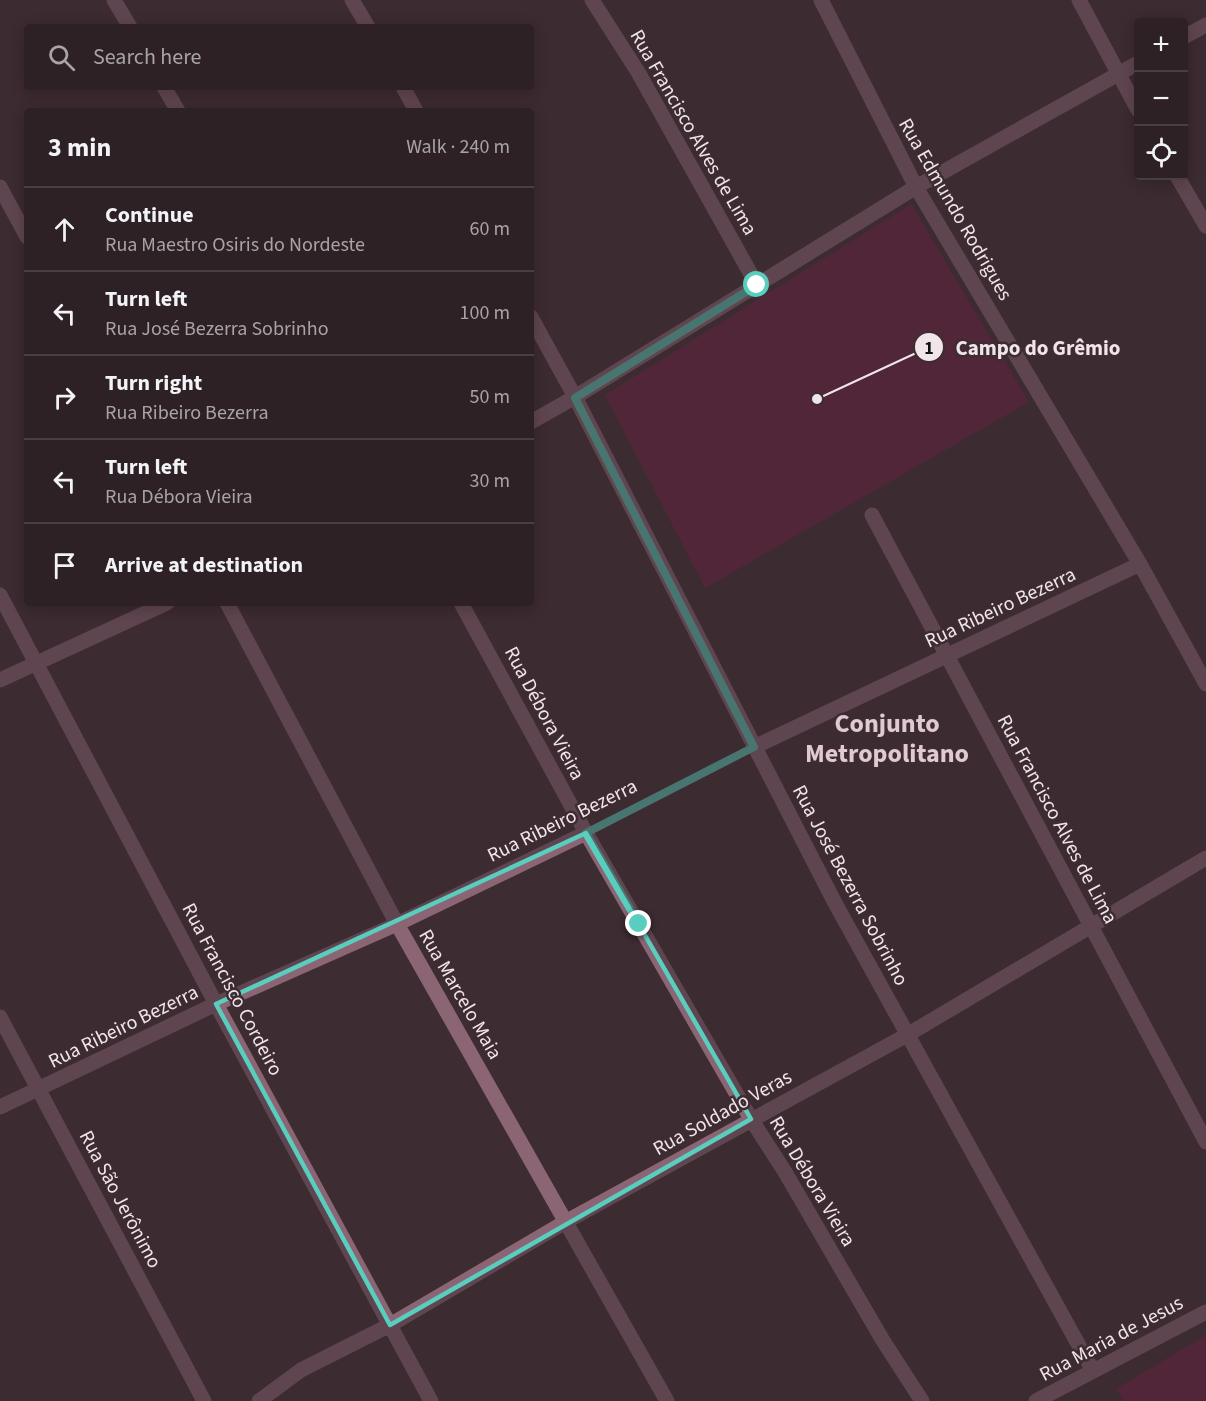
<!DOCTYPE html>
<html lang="en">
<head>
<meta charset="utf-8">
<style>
	body { margin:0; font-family:"Source Sans 3",sans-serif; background:#3a2e32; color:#f1f3f6 }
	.controls { position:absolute; right:18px; top:18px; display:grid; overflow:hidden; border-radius:6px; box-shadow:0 3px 15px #0003 }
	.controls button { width:54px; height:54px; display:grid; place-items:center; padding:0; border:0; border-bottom:2px solid #493e43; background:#2e2126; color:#f1f3f6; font:30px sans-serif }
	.stop { position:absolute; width:18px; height:18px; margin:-14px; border:4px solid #59cebe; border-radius:50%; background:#fff }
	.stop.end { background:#59cebe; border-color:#fff; box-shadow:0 2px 6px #0008 }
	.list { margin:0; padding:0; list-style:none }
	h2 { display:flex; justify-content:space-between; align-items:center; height:78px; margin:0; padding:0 24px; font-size:26px }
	h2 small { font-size:20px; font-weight:400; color:#a7a3a7 }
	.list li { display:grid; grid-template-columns:39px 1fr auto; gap:18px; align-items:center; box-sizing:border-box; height:84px; padding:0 24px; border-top:2px solid #493e43 }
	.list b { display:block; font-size:22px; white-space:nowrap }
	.list p { margin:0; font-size:20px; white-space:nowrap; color:#a7a3a7 }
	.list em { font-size:20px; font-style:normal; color:#a7a3a7 }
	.icon { flex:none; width:33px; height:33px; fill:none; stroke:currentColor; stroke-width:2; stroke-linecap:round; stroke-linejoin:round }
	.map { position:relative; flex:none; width:1206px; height:1401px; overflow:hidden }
	.search { position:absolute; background:#2e2126; box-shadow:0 3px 15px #0003; left:24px; top:24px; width:510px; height:66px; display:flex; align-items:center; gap:15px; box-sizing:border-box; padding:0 21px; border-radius:6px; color:#a7a3a7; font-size:22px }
	.panel { position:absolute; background:#2e2126; box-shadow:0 3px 15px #0003; left:24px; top:108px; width:510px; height:498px; border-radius:6px }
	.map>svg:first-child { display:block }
	.green { fill:#682141 }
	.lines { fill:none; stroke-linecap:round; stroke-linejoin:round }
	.path { stroke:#7e6f74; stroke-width:4; stroke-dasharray:1.5 4.5; stroke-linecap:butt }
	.street { stroke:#8b6573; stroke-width:15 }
	.route { stroke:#59cebe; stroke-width:8 }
	.marked { fill:none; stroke:#59cebe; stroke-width:4.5; stroke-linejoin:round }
	.labels { text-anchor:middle; stroke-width:5; stroke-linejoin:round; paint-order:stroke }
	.street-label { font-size:20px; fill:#f1e5e9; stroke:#3d2c32 }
	.district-label { font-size:26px; font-weight:bold; fill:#e0c9d0; stroke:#3d2c32 }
	.leader { fill:none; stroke:#f1e5e9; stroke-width:2 }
	.callout-dot { fill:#f1e5e9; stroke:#3d2c32; stroke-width:2 }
	.mark-label { font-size:18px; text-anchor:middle; font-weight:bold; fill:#111 }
	.callout-label { font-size:21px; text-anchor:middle; font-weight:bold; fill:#f1e5e9; stroke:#3d2c32; stroke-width:5; stroke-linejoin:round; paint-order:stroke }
</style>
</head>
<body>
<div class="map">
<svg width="1206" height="1401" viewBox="0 0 1206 1401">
	<rect width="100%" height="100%" fill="#3d2c32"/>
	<path class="green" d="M911 204 1029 402 705 588 605 395Z
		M1206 1335V1401H1124L1116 1389Z"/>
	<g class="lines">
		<path class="path" d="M603 824 738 756"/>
		<path class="street" d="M114 0 130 27
			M352 0 368 27
			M592 0 638 72 757 285
			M821 0 916 187 1140 564 1206 684
			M1079 0 1138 110
			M1184 37 1206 25
			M164 87 178 111
			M403 87 416 111
			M1177 176 1206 226
			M0 187 27 237
			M531 317 575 397 835 903 1093 1371
			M531 422 575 397 916 187 1138 63
			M872 515 1206 1142
			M0 595 216 1004 431 1401
			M227 603 397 924 667 1401
			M461 603 586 833 751 1119 785 1172 882 1339 922 1401
			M0 680 167 603
			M754 747 1140 564
			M0 1017 204 1401
			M0 1107 216 1004 397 924 586 833
			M259 1401 301 1370 390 1325 567 1221 907 1035 1206 858
			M1036 1401 1206 1312"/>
	</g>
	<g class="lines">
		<path class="route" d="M639 924 586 833 754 747 575 398 757 285"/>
	</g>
	<path d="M0 0H1206V1401H0ZM586 833 751 1119 390 1325 216 1004Z" fill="#3d2c32" fill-opacity=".55" fill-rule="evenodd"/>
	<path class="marked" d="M586 833 751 1119 390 1325 216 1004Z"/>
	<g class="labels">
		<g class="street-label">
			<text transform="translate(694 132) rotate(60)" y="7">Rua Francisco Alves de Lima</text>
			<text transform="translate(956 209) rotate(60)" y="7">Rua Edmundo Rodrigues</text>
			<text transform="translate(1000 607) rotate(-25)" y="7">Rua Ribeiro Bezerra</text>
			<text transform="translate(545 713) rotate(62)" y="7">Rua Débora Vieira</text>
			<text transform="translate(1058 819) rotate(62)" y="7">Rua Francisco Alves de Lima</text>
			<text transform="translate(562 820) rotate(-26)" y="7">Rua Ribeiro Bezerra</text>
			<text transform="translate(851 885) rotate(62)" y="7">Rua José Bezerra Sobrinho</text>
			<text transform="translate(233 989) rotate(62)" y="7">Rua Francisco Cordeiro</text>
			<text transform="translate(461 994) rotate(60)" y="7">Rua Marcelo Maia</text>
			<text transform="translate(123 1026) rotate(-26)" y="7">Rua Ribeiro Bezerra</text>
			<text transform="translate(722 1112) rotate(-29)" y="7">Rua Soldado Veras</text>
			<text transform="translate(813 1181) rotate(59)" y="7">Rua Débora Vieira</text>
			<text transform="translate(121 1199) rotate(62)" y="7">Rua São Jerônimo</text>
			<text transform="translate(1111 1338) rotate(-28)" y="7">Rua Maria de Jesus</text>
		</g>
		<g class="district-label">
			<text x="887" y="732">Conjunto<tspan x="887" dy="30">Metropolitano</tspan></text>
		</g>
	</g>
	<path class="leader" d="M817 399L929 347"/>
	<g class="callout-dot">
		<circle cx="817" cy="399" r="6"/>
		<circle cx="929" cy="347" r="15"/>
	</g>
	<g class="mark-label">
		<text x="929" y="354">1</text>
	</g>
	<g class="callout-label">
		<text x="1038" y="355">Campo do Grêmio</text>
	</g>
</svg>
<div class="controls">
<button>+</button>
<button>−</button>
<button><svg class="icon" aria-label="locate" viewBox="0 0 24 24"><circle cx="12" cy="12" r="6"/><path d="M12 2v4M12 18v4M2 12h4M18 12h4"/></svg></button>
</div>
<div class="stop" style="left:757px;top:285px"></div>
<div class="stop end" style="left:639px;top:924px"></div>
<div class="search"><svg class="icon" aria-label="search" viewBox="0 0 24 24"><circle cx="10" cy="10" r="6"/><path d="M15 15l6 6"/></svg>Search here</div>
<section class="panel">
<h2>3 min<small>Walk · 240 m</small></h2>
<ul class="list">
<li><svg class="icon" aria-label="ahead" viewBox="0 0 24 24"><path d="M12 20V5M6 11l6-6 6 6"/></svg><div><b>Continue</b><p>Rua Maestro Osiris do Nordeste</p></div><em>60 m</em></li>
<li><svg class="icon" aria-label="left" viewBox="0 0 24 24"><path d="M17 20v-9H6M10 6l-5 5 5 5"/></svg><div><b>Turn left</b><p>Rua José Bezerra Sobrinho</p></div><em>100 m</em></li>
<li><svg class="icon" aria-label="right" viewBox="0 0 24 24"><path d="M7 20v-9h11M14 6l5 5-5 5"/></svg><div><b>Turn right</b><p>Rua Ribeiro Bezerra</p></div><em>50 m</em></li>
<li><svg class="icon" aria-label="left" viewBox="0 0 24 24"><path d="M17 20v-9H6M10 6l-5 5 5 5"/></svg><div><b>Turn left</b><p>Rua Débora Vieira</p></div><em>30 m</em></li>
<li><svg class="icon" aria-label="arrive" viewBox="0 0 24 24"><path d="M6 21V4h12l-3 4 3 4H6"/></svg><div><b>Arrive at destination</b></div></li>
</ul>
</section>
</div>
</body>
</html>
